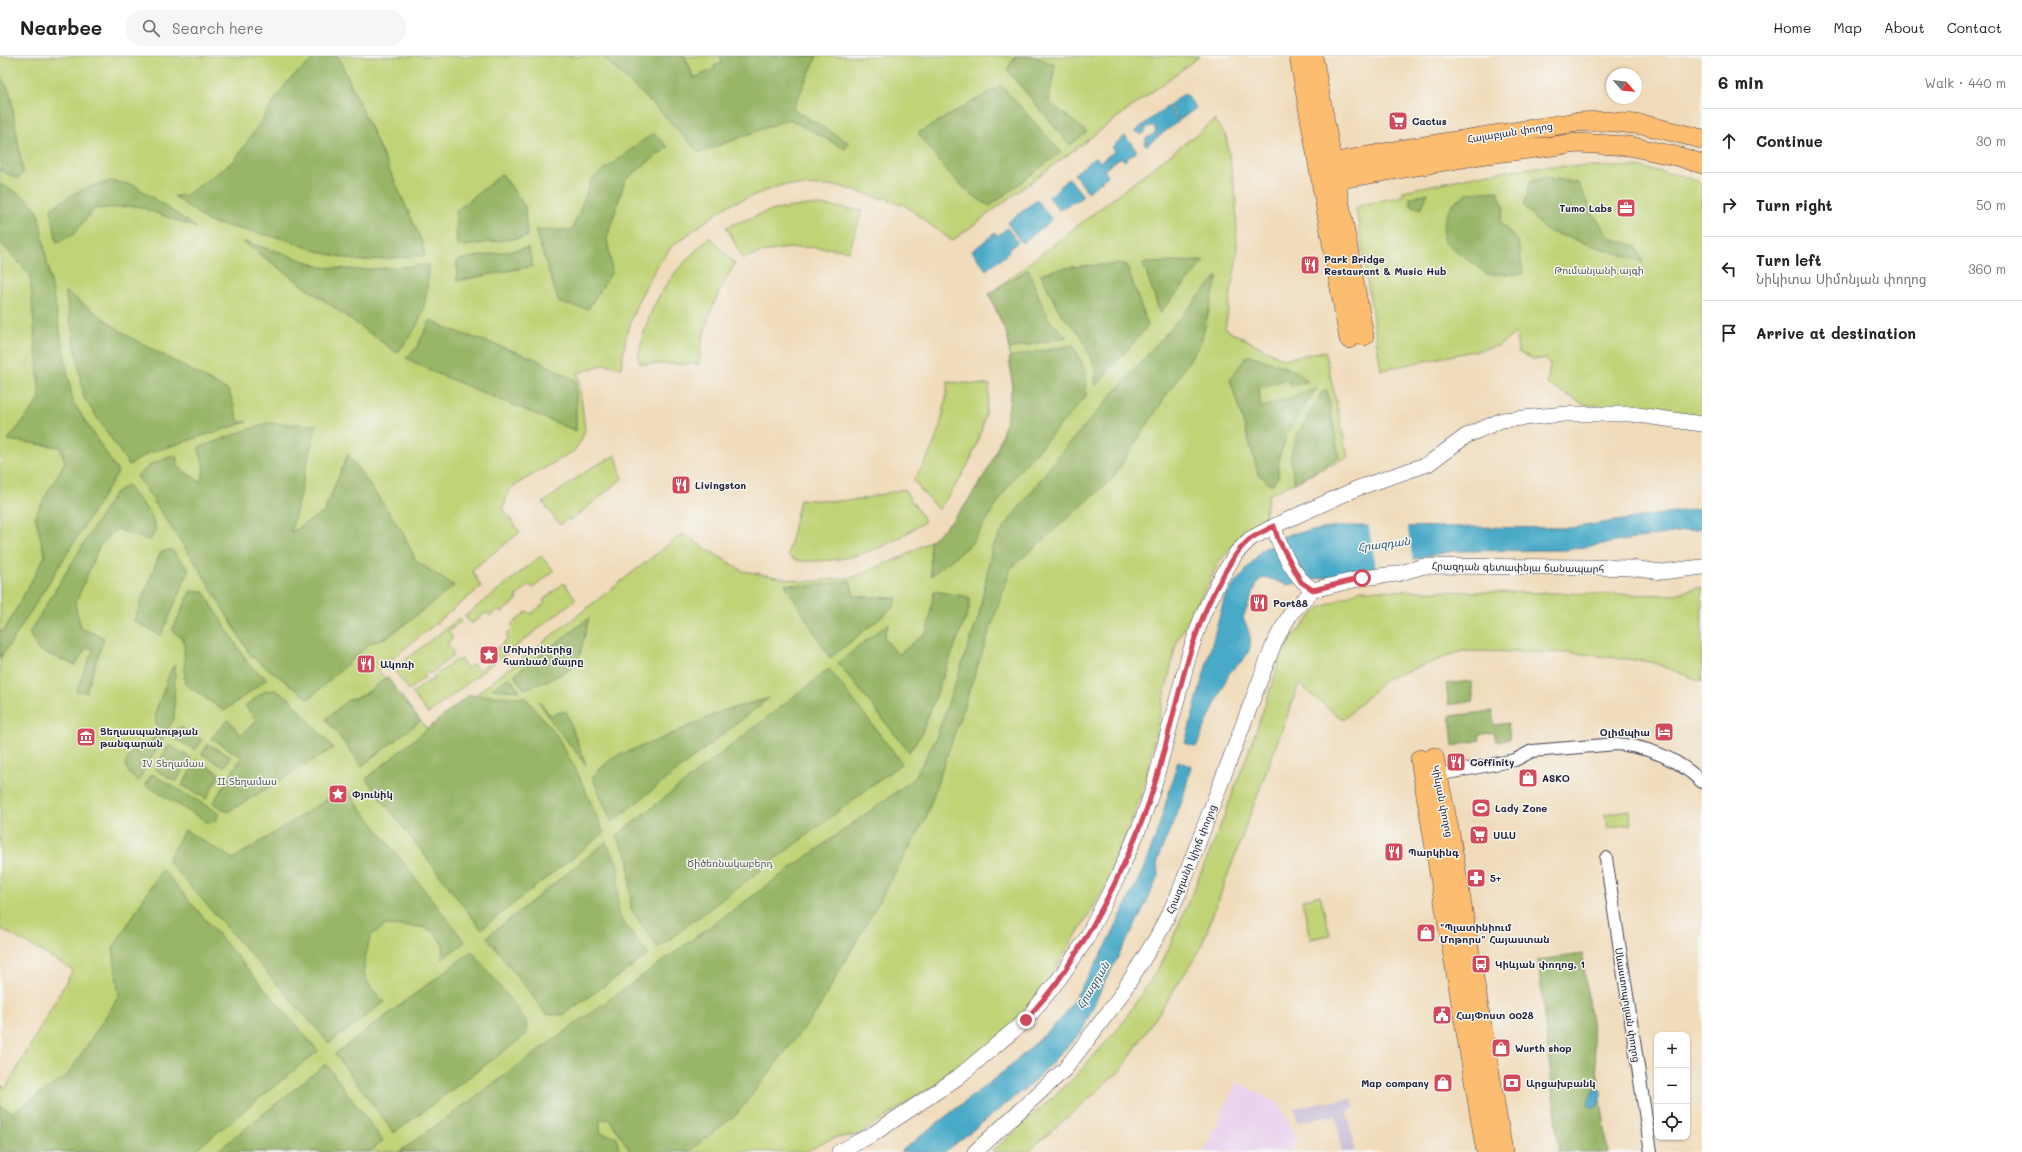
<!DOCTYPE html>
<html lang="en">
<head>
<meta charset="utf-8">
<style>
	body { margin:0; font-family:Mali,"Noto Sans Armenian",sans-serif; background:#f6f6f6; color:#222 }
	.controls { position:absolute; right:12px; bottom:12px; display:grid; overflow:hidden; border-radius:8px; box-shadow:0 1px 3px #0004 }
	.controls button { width:36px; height:36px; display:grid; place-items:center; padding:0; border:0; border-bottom:1px solid #e0e0e0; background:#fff; color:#222; font:20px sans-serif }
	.compass { position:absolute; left:1606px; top:12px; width:36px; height:36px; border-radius:50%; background:#fff; box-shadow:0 1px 3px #0004; rotate:118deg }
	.stop { position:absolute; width:12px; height:12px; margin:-9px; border:3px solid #d1495b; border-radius:50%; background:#fff }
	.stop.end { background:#d1495b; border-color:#fff; box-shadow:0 1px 4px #0008 }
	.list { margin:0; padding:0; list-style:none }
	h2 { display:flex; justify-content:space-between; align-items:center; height:52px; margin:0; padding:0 16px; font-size:17px }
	h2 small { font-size:13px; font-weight:400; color:#767676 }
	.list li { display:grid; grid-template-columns:26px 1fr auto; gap:12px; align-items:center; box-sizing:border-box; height:64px; padding:0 16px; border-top:1px solid #e0e0e0 }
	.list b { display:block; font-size:15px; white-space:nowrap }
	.list p { margin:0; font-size:13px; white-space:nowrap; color:#767676 }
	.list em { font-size:13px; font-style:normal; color:#767676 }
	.icon { flex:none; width:22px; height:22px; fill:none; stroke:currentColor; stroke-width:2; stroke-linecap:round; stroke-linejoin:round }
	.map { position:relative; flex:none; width:1702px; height:1096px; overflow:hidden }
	header { display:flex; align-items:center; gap:24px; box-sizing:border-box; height:56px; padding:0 20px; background:#fff; border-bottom:1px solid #e0e0e0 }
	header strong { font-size:19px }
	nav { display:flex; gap:22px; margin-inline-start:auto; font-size:14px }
	.search { width:280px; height:36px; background:#f6f6f6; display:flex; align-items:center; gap:10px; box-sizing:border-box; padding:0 14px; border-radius:16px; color:#767676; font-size:15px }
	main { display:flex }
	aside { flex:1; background:#fff }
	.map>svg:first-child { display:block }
	.built { fill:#e9d2ed }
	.industrial { fill:#c9bfd7 }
	.green { fill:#c0d376; stroke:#717a58 }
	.forest { fill:#98b567; stroke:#5d6c51 }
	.water { fill:#49aac8; stroke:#366682 }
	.pier { fill:#f0dcbb }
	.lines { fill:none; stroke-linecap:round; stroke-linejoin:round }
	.minor-casing { stroke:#413e4e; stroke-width:14 }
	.tertiary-casing { stroke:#413e4e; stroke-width:16 }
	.primary-casing { stroke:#413e4e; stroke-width:20 }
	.minor { stroke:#fff; stroke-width:12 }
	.tertiary { stroke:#fff; stroke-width:15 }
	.primary { stroke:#fcbd6f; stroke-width:19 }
	.route { stroke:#d1495b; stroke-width:5 }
	.labels { text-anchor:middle; stroke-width:3; stroke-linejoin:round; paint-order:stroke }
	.poi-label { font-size:10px; font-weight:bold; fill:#22223b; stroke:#f6f6f2; text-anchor:start }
	.street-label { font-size:10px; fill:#22223b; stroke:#f6f6f2 }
	.park-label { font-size:10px; fill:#51574d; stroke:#f6f6f2 }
	.water-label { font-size:11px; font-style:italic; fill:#325873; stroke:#f6f6f2 }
</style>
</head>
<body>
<header>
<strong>Nearbee</strong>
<div class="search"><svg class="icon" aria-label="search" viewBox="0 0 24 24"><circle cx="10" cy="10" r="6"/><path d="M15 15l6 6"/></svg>Search here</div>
<nav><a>Home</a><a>Map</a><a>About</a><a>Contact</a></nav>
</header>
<main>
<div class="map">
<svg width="1702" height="1096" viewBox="0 0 1702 1096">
	<rect width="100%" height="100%" fill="#f6f6f2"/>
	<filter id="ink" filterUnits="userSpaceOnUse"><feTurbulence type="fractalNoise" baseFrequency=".025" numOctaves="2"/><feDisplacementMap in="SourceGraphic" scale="8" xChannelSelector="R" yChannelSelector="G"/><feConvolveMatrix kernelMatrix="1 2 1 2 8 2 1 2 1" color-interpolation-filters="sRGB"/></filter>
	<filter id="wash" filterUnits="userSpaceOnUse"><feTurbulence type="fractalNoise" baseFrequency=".012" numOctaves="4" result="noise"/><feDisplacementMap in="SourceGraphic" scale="16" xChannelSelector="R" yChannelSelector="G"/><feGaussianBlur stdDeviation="0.9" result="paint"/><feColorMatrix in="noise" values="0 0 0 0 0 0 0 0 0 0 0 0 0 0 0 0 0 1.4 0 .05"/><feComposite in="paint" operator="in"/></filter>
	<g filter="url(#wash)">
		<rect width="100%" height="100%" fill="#f0dcbb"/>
		<path class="built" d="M1237 1026 1279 1048 1298 1083 1291 1096H1203Z"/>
		<path class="industrial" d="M1352 1042 1355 1052 1347 1055 1355 1096H1342L1336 1060 1297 1066 1294 1052Z"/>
		<path class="green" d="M0 0H1200L952 185 903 148 902 149 889 145 890 143 884 141 883 143 839 130 782 129 728 149 671 191 654 215 637 247 626 281 621 312 605 308 578 317 585 374 581 385 574 395 510 432 503 453 520 476 472 514 481 531 378 614 429 675 682 478 743 515 805 526 854 521 904 500 930 485 944 474 966 448 991 410 1006 367 1012 330 1008 281 989 238 1215 64 1226 80 1236 143 1237 199 1225 273 1284 303 1325 295 1348 401 1269 439 1263 466 1243 480 1221 503 1177 585 1142 736 1108 827 1029 956 952 1018 858 1079 833 1082 805 1096H0V1029L6 1032 73 914 2 873 0 876Z
			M1546 110 1636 111 1679 119 1702 127V361L1586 349 1547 328 1550 308 1546 303H1533L1518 296 1516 277 1498 290 1381 314 1356 152 1361 149 1403 140V135L1489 117Z
			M807 149 830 150 862 155 849 195C812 189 779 190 743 202L726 171 769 155Z
			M710 181 735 208C714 241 703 269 699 308H644L639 306 638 302C649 245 668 220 710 181Z
			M948 326 990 329C984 381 970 413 938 454L913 424C936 394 944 363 948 326Z
			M616 399 622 423 570 465 568 462 560 469 543 447 589 413Z
			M904 433 925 465C889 491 856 505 811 505 803 505 794 506 788 499L800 443 830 445 858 444Z
			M541 500 554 515 533 532 530 529 516 540 518 543 501 557 498 554 490 560 487 556 471 568 465 560Z
			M564 527 576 543 500 603 493 595 508 583 506 579 514 572 511 569 528 555 531 558 545 547 543 544Z
			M1702 531V626L1652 606 1574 597 1462 595 1386 623 1343 664 1299 628 1199 896 1121 1014 1028 1096H992L1073 1023 1119 972 1163 905 1215 784 1247 700 1275 620 1282 592 1318 553 1361 534 1671 539Z
			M460 562 462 565 448 575 453 582 447 587 454 597 452 598 453 600 430 618 428 616 424 619 425 621 409 634 393 613Z
			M460 603 467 612 473 608 479 615 493 603 495 606 428 658 412 637 429 625 430 626 433 624 432 622 456 604 457 605Z
			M1629 754 1631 768 1608 772 1605 758Z
			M1320 839 1330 879 1311 883 1302 844Z"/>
		<path class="forest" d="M317 0H338L422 186 425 199 360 205 323 197 284 183 209 166 174 140H185L235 104 288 25Z
			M602 0H685L694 22 715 13 714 10 722 7 720 0H817L793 53 849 87 845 93 789 63 699 97 660 55Z
			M1015 0H1033L1055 9 1049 46 1087 76 1070 89 1007 14Z
			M0 19 10 36 23 116 18 123 0 114Z
			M1000 28 1061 96 990 150C958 133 939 105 918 77L997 32Z
			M653 77 668 91 625 124 607 182 612 216 588 253 559 247 535 174H572L592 123Z
			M502 118 525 150 527 181 457 191 456 155Z
			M1546 121 1578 127 1591 155 1610 182 1636 190 1643 206 1545 174 1524 150 1531 124Z
			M111 125 134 129 197 172 137 150 94 153 73 179 57 187 51 153C73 137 84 131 111 125Z
			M0 128C15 136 29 141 38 156L73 346 118 416 9 590 0 602V575H4L45 500 35 459 65 406 60 391 8 384 40 343 30 219 0 186Z
			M1498 135 1504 151 1500 166 1518 185 1523 218H1486L1443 184 1444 165 1452 148 1468 137Z
			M1428 137 1421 153 1410 149V142Z
			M243 186 280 196 321 211 359 214 428 209C428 245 423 269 397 297Z
			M528 192 533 210 457 225V204Z
			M1204 205 1160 257 1143 207Z
			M1126 208 1148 270 1095 331V312L1081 279 1061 258 1040 218C1067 209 1098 209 1126 208Z
			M1028 213 1048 263 1067 281 1009 293 1008 281 989 238Z
			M1218 219 1201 286 1112 423 1011 512 925 764 817 955 736 1059 688 1096H631L610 1064 600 1063V1077L617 1081 619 1096H399L914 723 936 682 979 559 992 492 1003 473 1059 399Z
			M65 235 128 280 229 335 239 366H247L149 397 129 409 84 342Z
			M431 264 446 272 534 302 576 325V375L438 318 406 302 415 294Z
			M1073 289 1086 316V340L1015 420 972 487 931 520 930 485C971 451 1000 403 1009 350 1010 343 1012 335 1012 328 1012 319 1010 310 1009 301Z
			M1247 300H1253L1296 315 1308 325 1291 330 1286 323 1259 332 1261 352 1317 332 1289 373 1279 401 1278 421 1272 429 1259 419 1230 323Z
			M1327 334 1339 401 1295 427 1290 401 1298 378 1321 337Z
			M266 367 316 369 291 476 324 456 348 398 402 475 416 505 454 530 388 581 369 588 309 643 251 600 200 514 137 420 153 407 176 399 178 411 200 426C207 414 202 404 198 392Z
			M127 429 151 459 156 473 150 485 117 473 99 491 75 548 81 572 104 582 86 636 76 635 94 592H86L75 609 38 594 29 577 114 438Z
			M171 493 189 514 161 580 134 565 160 497Z
			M850 525 854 540 897 542 894 551 830 602 785 528 809 530Z
			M191 535 204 536 249 609 267 623 224 655 185 628 184 584 172 574Z
			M934 535 969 541V553L921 679 909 696 838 607 889 567 884 581 898 599 927 576Z
			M589 562 577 610 547 625 524 633 514 619Z
			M175 609 174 663 138 725 130 719 125 708 133 694 151 686 157 675 155 657 171 614Z
			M829 613 902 707 658 892 631 853 629 804 616 780Z
			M387 621 420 665 362 710 326 663 348 644 364 639Z
			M509 621 520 635 492 633Z
			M1471 625 1474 645 1449 649 1446 628Z
			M275 634 289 642 333 692 228 756 213 747 242 701 211 682 228 664 241 679 257 664 245 650 265 635Z
			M469 639 525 641 558 681 578 718 604 777 481 873 366 723Z
			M769 642 612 766 592 721 613 701 661 683 722 655Z
			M539 645 550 659 566 655 586 709 550 663Z
			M1492 655 1494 669 1508 667 1510 683 1496 686 1494 676 1479 679 1480 684 1453 690 1450 660Z
			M180 671 202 684 195 694 174 682Z
			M208 688 231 701 224 711 202 698Z
			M169 689 191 702 176 726 155 713Z
			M197 704 220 718 206 743 182 729Z
			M152 718 220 758 216 761 218 763 209 767 145 729Z
			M345 732 465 886 442 903 443 889 434 876 422 871 386 869 371 879C362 915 357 919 385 946L329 987 167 804 185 774 233 803Z
			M606 786 618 808V859L648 899 563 959 546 958 487 881Z
			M162 813 318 995 193 1096H0V1050L13 1056 67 1020 119 940 113 892Z
			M472 895 526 964 527 978 394 1077 335 998Z
			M1582 898 1608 1096H1559L1538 904Z
			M326 1008 383 1085 369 1096H216Z"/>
		<path class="water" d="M1185 37 1196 52 1180 64 1169 49Z
			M1168 50 1179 65 1146 90 1144 87 1147 86 1145 83 1154 78 1156 74 1153 70 1145 72 1146 75 1141 79 1139 76 1136 77 1135 75Z
			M1125 80 1137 95 1124 105 1121 101 1104 114 1108 120 1088 136 1074 118 1096 101 1100 106 1115 95 1112 91Z
			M1069 122 1083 140C1073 148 1067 148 1059 154L1049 141C1057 135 1060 129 1069 122Z
			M1037 144 1052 164 1022 187 1007 167Z
			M1007 172 1018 186 1008 194 1010 196 986 214 972 195 995 177 997 180Z
			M1702 452V472L1566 494 1453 495 1288 529 1265 521 1258 525 1243 562C1249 574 1255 588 1246 600 1240 609 1232 611 1227 621L1196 691 1185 687 1225 540 1263 493 1272 490 1278 483 1290 478 1343 470 1570 472Z
			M1178 705 1191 710 1183 743 1157 804 1158 821 1140 860 1103 929 1082 975 1030 1029 945 1096H900L1012 1009 1063 961 1104 894 1143 814 1157 777Z
			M1597 1033 1600 1034C1603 1040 1600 1050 1594 1052L1589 1050 1588 1046 1593 1035Z"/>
		<path class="pier" d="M1368 468H1407L1413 505 1376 512Z"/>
	</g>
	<g filter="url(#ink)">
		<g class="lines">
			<g class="minor-casing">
				<path id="minor" d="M1437 719 1515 704 1532 695 1617 688C1650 691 1679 704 1702 726
					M1606 802 1651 1096"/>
			</g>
			<g class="tertiary-casing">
				<path id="tertiary" d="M1274 470C1280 493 1293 520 1313 534
					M1313 534 1362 522 1397 518 1424 510 1588 511 1631 512 1662 516 1702 511
					M839 1096 873 1078 957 1022 1026 964 1059 923 1085 885 1118 820 1140 770 1153 733 1189 599 1203 558 1218 527 1236 497 1250 483 1274 470 1358 432 1428 408 1466 380 1502 364 1565 358H1631L1702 368
					M975 1096 1065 1013 1117 945 1157 881 1179 837 1275 585 1291 557 1313 534"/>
			</g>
			<g class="primary-casing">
				<path id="primary" d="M1299 0 1349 283
					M1313 0 1364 280
					M1319 113 1330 123 1335 124 1487 98 1578 87 1629 90 1680 101 1702 108
					M1322 129 1326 116 1332 107 1399 94 1577 66 1605 65 1645 69 1702 83
					M1434 701 1450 778 1503 1096
					M1420 703 1486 1096"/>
			</g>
			<use href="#minor" class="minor"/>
			<use href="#tertiary" class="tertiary"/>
			<use href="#primary" class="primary"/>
		</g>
	</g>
	<g class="lines" filter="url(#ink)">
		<path class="route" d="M1026 964C1037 950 1050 937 1060 922 1092 875 1119 823 1140 770 1174 687 1178 594 1225 516 1232 504 1239 492 1250 483 1257 478 1266 474 1274 470L1278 483 1301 526 1313 534 1362 522"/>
	</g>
	<defs>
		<g id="supermarket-square" transform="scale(1)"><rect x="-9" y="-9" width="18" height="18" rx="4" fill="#d1495b" stroke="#f6f6f2"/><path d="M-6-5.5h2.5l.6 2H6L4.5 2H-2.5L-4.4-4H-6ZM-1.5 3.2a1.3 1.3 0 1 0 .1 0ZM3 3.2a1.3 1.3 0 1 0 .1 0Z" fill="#fff"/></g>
		<g id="office-square" transform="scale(1)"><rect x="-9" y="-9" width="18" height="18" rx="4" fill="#d1495b" stroke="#f6f6f2"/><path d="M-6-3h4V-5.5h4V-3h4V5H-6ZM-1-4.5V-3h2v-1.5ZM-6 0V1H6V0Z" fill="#fff"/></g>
		<g id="restaurant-square" transform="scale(1)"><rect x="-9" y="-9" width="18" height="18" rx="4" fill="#d1495b" stroke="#f6f6f2"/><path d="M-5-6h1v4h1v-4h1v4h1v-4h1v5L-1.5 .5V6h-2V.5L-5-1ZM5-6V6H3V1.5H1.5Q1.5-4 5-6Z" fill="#fff"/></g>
		<g id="sight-square" transform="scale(1)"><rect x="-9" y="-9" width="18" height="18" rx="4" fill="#d1495b" stroke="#f6f6f2"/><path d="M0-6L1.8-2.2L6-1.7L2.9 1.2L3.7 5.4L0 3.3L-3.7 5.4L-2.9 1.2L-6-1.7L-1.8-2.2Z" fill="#fff"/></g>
		<g id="hotel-square" transform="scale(1)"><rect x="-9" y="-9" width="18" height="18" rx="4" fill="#d1495b" stroke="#f6f6f2"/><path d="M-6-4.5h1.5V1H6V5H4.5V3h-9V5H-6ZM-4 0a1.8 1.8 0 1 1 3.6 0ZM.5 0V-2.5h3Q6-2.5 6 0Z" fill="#fff"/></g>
		<g id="museum-square" transform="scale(1)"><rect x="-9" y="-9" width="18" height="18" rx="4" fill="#d1495b" stroke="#f6f6f2"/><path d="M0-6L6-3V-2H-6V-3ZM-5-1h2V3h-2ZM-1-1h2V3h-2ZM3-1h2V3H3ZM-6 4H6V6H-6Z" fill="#fff"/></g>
		<g id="shop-square" transform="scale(1)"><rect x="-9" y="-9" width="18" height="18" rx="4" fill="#d1495b" stroke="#f6f6f2"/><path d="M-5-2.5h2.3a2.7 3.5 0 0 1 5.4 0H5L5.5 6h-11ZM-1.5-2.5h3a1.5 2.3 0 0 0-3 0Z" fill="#fff"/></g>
		<g id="stadium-square" transform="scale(1)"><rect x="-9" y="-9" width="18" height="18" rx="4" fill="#d1495b" stroke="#f6f6f2"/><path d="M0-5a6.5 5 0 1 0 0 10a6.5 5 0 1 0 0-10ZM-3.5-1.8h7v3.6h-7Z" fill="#fff"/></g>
		<g id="pharmacy-square" transform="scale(1)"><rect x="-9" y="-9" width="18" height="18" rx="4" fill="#d1495b" stroke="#f6f6f2"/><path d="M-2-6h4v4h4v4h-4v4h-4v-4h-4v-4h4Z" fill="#fff"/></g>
		<g id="bus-square" transform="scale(1)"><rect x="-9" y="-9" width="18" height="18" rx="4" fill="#d1495b" stroke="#f6f6f2"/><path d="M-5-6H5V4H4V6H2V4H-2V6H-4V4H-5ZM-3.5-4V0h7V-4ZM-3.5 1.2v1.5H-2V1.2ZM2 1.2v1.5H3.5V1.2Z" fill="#fff"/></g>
		<g id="civic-square" transform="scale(1)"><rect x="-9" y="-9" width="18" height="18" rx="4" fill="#d1495b" stroke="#f6f6f2"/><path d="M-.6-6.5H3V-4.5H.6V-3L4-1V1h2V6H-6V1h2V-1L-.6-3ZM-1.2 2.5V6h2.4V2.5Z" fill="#fff"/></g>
		<g id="bank-square" transform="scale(1)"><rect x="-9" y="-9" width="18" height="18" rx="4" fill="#d1495b" stroke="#f6f6f2"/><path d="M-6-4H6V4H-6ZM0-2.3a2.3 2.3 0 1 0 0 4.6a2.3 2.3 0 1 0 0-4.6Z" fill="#fff"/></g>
	</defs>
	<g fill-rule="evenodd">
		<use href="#supermarket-square" x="1398" y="65"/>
		<use href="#office-square" x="1626" y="152"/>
		<use href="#restaurant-square" x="1310" y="209"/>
		<use href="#restaurant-square" x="681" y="429"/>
		<use href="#restaurant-square" x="1259" y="547"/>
		<use href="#sight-square" x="489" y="599"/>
		<use href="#restaurant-square" x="366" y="608"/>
		<use href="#hotel-square" x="1664" y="676"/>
		<use href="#museum-square" x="86" y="681"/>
		<use href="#restaurant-square" x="1456" y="706"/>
		<use href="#shop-square" x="1528" y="722"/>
		<use href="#sight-square" x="338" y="738"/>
		<use href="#stadium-square" x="1481" y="752"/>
		<use href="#supermarket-square" x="1479" y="779"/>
		<use href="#restaurant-square" x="1394" y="796"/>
		<use href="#pharmacy-square" x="1476" y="822"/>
		<use href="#shop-square" x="1426" y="877"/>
		<use href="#bus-square" x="1481" y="908"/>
		<use href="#civic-square" x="1442" y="959"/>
		<use href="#shop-square" x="1501" y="992"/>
		<use href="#shop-square" x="1443" y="1027"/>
		<use href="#bank-square" x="1512" y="1027"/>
	</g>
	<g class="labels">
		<g class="poi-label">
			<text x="1412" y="69">Cactus</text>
			<text x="1612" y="156" text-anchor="end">Tumo Labs</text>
			<text x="1324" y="207">Park Bridge<tspan x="1324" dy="12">Restaurant &amp; Music Hub</tspan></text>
			<text x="695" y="433">Livingston</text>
			<text x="1273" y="551">Port88</text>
			<text x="503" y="597">Մոխիրներից<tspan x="503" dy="12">հառնած մայրը</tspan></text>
			<text x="380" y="612">Ակոռի</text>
			<text x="100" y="679">Ցեղասպանության<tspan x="100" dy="12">թանգարան</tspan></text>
			<text x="1650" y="680" text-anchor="end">Օլիմպիա</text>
			<text x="1470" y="710">Coffinity</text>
			<text x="1542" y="726">ASKO</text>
			<text x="352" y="742">Փյունիկ</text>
			<text x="1495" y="756">Lady Zone</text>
			<text x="1493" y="783">ՍԱՍ</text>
			<text x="1408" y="800">Պարկինգ</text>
			<text x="1490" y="826">5+</text>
			<text x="1440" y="875">"Պլատինիում<tspan x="1440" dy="12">Մոթորս" Հայաստան</tspan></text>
			<text x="1495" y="912">Կիևյան փողոց, 1</text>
			<text x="1456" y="963">ՀայՓոստ 0028</text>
			<text x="1515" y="996">Wurth shop</text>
			<text x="1429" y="1031" text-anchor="end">Map company</text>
			<text x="1526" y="1031">Արցախբանկ</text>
		</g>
		<g class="street-label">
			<text transform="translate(1510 76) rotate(-9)" y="4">Հալաբյան փողոց</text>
			<text transform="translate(1518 511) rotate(1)" y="4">Հրազդան գետափնյա ճանապարհ</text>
			<text transform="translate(1443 745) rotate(79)" y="4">Կիևյան փողոց</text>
			<text transform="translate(1191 803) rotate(-68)" y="4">Հրազդանի կիրճ փողոց</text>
			<text transform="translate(1628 949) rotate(81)" y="4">Սևաստոպոլյան փողոց</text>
		</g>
		<g class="park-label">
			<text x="1599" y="218">Թումանյանի այգի</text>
			<text x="173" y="711">IV Տեղամաս</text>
			<text x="247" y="729">II Տեղամաս</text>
			<text x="730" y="811">Ծիծեռնակաբերդ</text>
		</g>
		<g class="water-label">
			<text transform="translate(1384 488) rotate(-7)" y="4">Հրազդան</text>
			<text transform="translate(1093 929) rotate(-59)" y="4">Հրազդան</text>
		</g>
	</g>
</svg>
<div class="controls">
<button>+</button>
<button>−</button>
<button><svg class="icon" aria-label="locate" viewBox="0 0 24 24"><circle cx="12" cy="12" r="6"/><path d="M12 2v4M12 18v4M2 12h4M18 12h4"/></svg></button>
</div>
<svg class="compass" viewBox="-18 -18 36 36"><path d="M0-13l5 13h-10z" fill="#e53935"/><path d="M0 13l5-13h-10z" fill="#767676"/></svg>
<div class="stop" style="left:1362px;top:522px"></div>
<div class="stop end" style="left:1026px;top:964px"></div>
</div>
<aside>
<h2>6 min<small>Walk · 440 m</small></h2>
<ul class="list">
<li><svg class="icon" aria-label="ahead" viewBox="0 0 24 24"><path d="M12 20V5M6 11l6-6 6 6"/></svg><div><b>Continue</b></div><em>30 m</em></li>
<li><svg class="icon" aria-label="right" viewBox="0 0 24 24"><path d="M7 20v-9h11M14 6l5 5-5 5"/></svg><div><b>Turn right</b></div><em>50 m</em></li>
<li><svg class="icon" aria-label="left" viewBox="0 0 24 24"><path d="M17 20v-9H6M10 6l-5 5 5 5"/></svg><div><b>Turn left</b><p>Նիկիտա Սիմոնյան փողոց</p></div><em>360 m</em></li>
<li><svg class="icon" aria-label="arrive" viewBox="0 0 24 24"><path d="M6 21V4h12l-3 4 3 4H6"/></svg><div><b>Arrive at destination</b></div></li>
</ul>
</aside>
</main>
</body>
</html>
